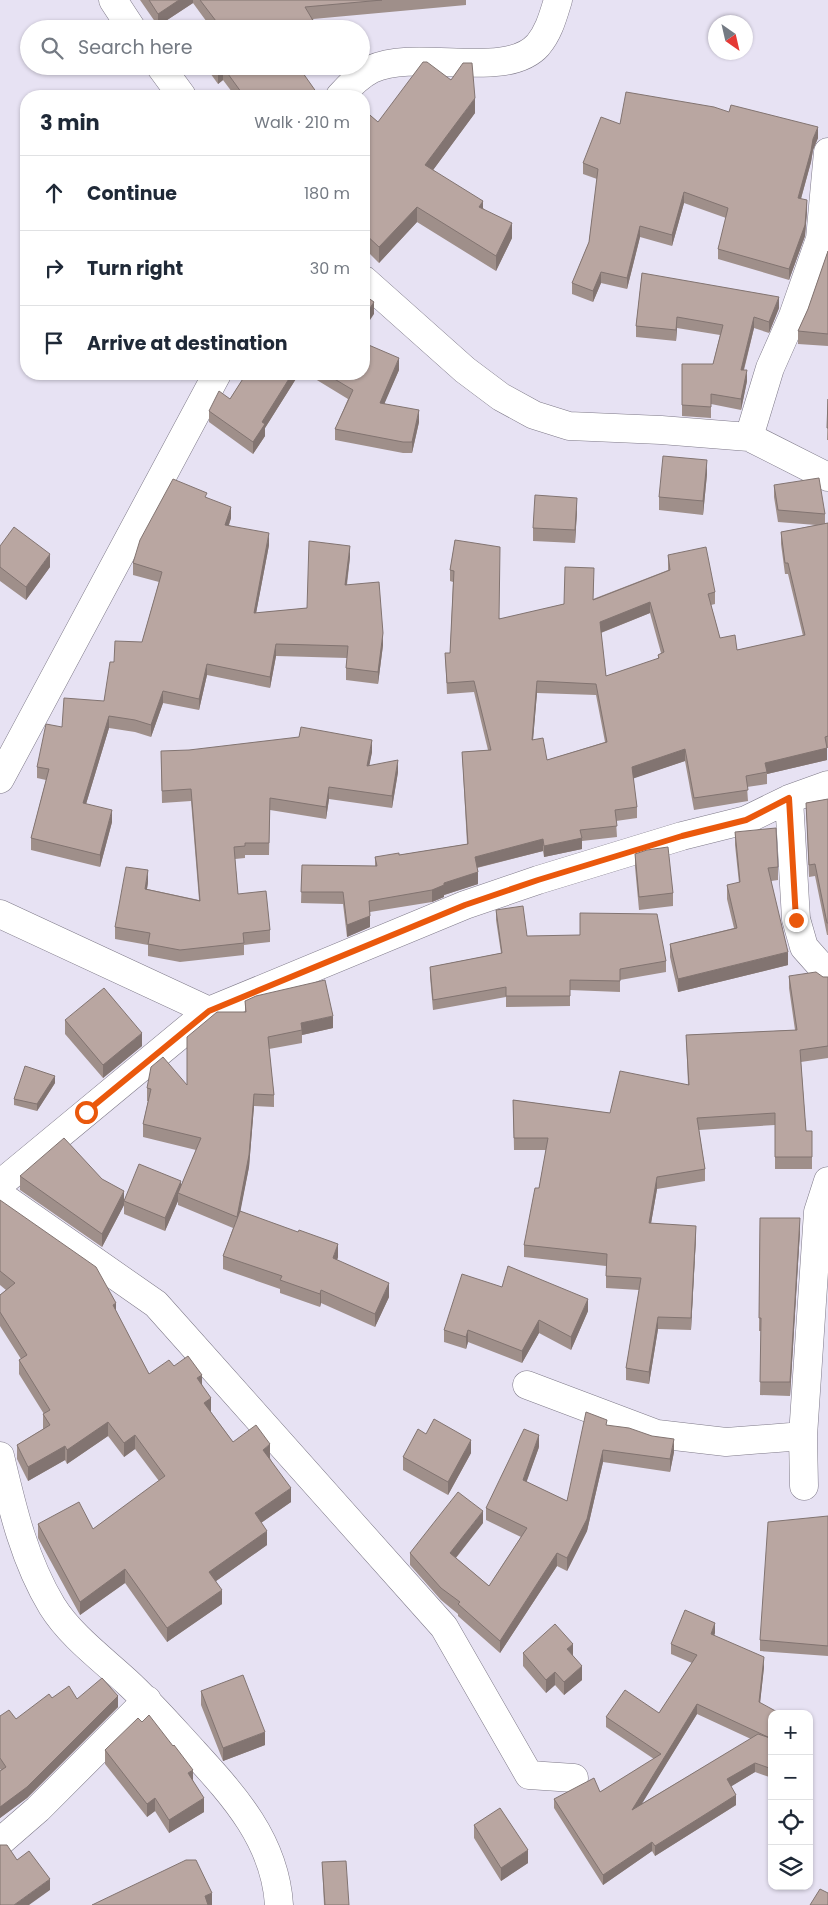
<!DOCTYPE html>
<html lang="en">
<head>
<meta charset="utf-8">
<style>
	body { margin:0; font-family:Poppins,sans-serif; background:#f2f2f3; color:#1f2937 }
	.controls { position:absolute; right:15px; bottom:15px; display:grid; overflow:hidden; border-radius:10px; box-shadow:0 1px 4px #0004 }
	.controls button { width:45px; height:45px; display:grid; place-items:center; padding:0; border:0; border-bottom:1px solid #e0e1e3; background:#fff; color:#1f2937; font:25px sans-serif }
	.compass { position:absolute; left:708px; top:15px; width:45px; height:45px; border-radius:50%; background:#fff; box-shadow:0 1px 4px #0004; rotate:146deg }
	.stop { position:absolute; width:15px; height:15px; margin:-11px; border:4px solid #ea580c; border-radius:50%; background:#fff }
	.stop.end { background:#ea580c; border-color:#fff; box-shadow:0 1px 5px #0008 }
	.list { margin:0; padding:0; list-style:none }
	h2 { display:flex; justify-content:space-between; align-items:center; height:65px; margin:0; padding:0 20px; font-size:21px }
	h2 small { font-size:16px; font-weight:400; color:#747a83 }
	.list li { display:grid; grid-template-columns:32px 1fr auto; gap:15px; align-items:center; box-sizing:border-box; height:75px; padding:0 20px; border-top:1px solid #e0e1e3 }
	.list b { display:block; font-size:19px; white-space:nowrap }
	.list em { font-size:16px; font-style:normal; color:#747a83 }
	.icon { flex:none; width:28px; height:28px; fill:none; stroke:currentColor; stroke-width:2; stroke-linecap:round; stroke-linejoin:round }
	.map { position:relative; flex:none; width:828px; height:1905px; overflow:hidden }
	.search { position:absolute; background:#fff; box-shadow:0 1px 4px #0004; left:20px; top:20px; width:350px; height:55px; display:flex; align-items:center; gap:12px; box-sizing:border-box; padding:0 18px; border-radius:28px; color:#747a83; font-size:19px }
	.panel { position:absolute; background:#fff; box-shadow:0 1px 4px #0004; left:20px; top:90px; width:350px; height:290px; border-radius:20px }
	.map>svg:first-child { display:block }
	.lines { fill:none; stroke-linecap:round; stroke-linejoin:round }
	.street-casing { stroke:#7e7988; stroke-width:29 }
	.street { stroke:#fff; stroke-width:28 }
	.wall { fill:#9f8f8a; fill-rule:evenodd }
	.shaded-wall { fill:#827471 }
	.building { fill:#b9a6a1; stroke:#827471; fill-rule:evenodd }
	.route { stroke:#ea580c; stroke-width:6 }
</style>
</head>
<body>
<div class="map">
<svg width="828" height="1905" viewBox="0 0 828 1905">
	<rect width="100%" height="100%" fill="#e7e2f3"/>
	<g class="lines">
		<g class="street-casing">
			<path id="street" d="M113 0 132 29
				M160 66 182 96
				M340 96C349 86 360 75 372 69 418 48 506 81 538 45 549 32 553 16 558 0
				M364 280 465 370 501 397 534 415 569 426 661 430 749 437 828 477
				M749 437 770 368 793 316 820 239 828 152
				M0 779 217 374
				M789 799 796 919 804 947 828 974
				M0 914 209 1011
				M0 1184 209 1011 465 905 538 880 682 836 746 820 789 799 828 785
				M0 1195 156 1304 444 1627 529 1775 574 1778
				M527 1385 657 1434 726 1442 803 1436
				M0 1456C12 1507 24 1560 52 1606 70 1635 101 1658 126 1681 150 1703 170 1726 192 1750 233 1795 275 1840 279 1905
				M804 1486 803 1436 818 1212 828 1181
				M0 1842 38 1809 147 1700"/>
		</g>
		<use href="#street" class="street"/>
	</g>
	<path class="wall" d="M140 0H466V5L313 19 318 29H212L193 3 158 26Z
		M205 66H298L317 96H235L223 80 218 84Z
		M364 110 378 122 475 113 433 170 483 208 512 238 496 271 417 222 379 263 364 248Z
		M620 124 818 138 813 150 811 162 801 199 807 211 805 236 789 280 718 259V249L726 218 684 203 672 246 640 237 627 289 601 283 593 302 572 294V283L589 242 597 179 583 174V163Z
		M828 251V346L798 344V331L808 309Z
		M642 273 779 308 769 333 754 328 744 370 747 381 741 410 711 404V418L682 416V364H713L720 335 677 328 676 341 636 337V326Z
		M399 370 384 403 419 422 412 453H403L335 440V429L348 399 307 374H364Z
		M246 374H299L265 428V436L253 454 209 422V411L230 399Z
		M828 399V440H827Z
		M707 474 703 515 659 510V497Z
		M774 485 825 514V524L828 523V748H827V760L767 774V784L747 787 748 801 694 810 685 761 633 778 637 807V818L616 821 617 837 582 841V849L544 857 543 851 477 868 478 884 444 895V897L432 902 370 912V927L347 937 343 904 301 903 302 865 375 866V857L399 855 467 844 462 752 488 750 474 692 447 694 445 653H450L453 582 450 581V570L455 540 500 619 564 604 594 579 593 599 668 570V555L715 592V604L711 605 720 638 737 650 803 636 788 574H785L781 544V532L816 525 778 522 774 497ZM650 613 661 653 658 655V659L606 676 601 633ZM537 693 596 695 605 742 547 760 533 740Z
		M207 498 231 518 229 525 269 545 256 613 307 608 350 557 347 585 383 645 378 684 346 680V668L347 658 276 656 270 688 207 675 199 710 163 703 151 737 135 732 109 728 86 804 112 822 100 867 31 850V838L46 780 37 778V767L62 727 104 701 114 662 142 642 159 582 133 575V563Z
		M577 511 575 543 533 541V528Z
		M0 546 50 567 26 600 0 581Z
		M161 751 372 752 369 765 398 772 392 808 329 799 326 819 270 810 269 855H245V858L235 859 238 894 270 930V942L244 945V955L180 962 148 956V945L115 939V927L148 882 147 889 199 900 191 801 162 803Z
		M828 799V935H827L815 876 809 877 806 803Z
		M735 832 778 867V880L771 881 788 965 678 992 670 957V944L734 928 727 899V885L739 883 735 845Z
		M635 854 673 893V906L639 910 635 867Z
		M496 910 527 936 666 961V972L620 980V992L570 990V1006L506 1007V997L433 1010 430 977V967L501 953 496 920Z
		M789 976 828 977V1058L801 1062 806 1131H812V1169H775V1125L699 1130 705 1169V1181L657 1189 651 1223 696 1237 691 1330 658 1329 649 1384 626 1380V1368L639 1290 606 1288V1266L524 1257V1245L539 1188 546 1150H514L513 1100 610 1113 688 1085 686 1035 795 1030 789 988Z
		M245 1001 333 1028 302 1035V1043L269 1049 274 1095V1107L254 1106 249 1167 240 1211 338 1257 337 1260 389 1297 375 1327 321 1303 320 1307 280 1293V1289L223 1269V1256L233 1228 178 1205V1201L165 1231 124 1214V1205L102 1247 20 1190V1176L102 1179 124 1200 181 1186 196 1150 143 1137V1124L148 1101H147V1088L187 1085 245 1012Z
		M65 1020 142 1046 103 1078 65 1034Z
		M55 1083 37 1111 14 1105V1099Z
		M0 1200 116 1311 149 1374 174 1366 202 1384 211 1412 233 1442 270 1458 291 1502 261 1523 267 1545 216 1581 222 1604 167 1642 125 1583 80 1615 38 1538V1524L93 1529 159 1481 135 1449 124 1457 108 1436 67 1464 65 1460 28 1481 17 1459V1445L43 1429V1414H44L19 1374V1360L21 1359 0 1326V1295L6 1290 0 1285Z
		M760 1218 800 1231 790 1396 760 1395 761 1331H759Z
		M502 1287 588 1311 571 1350 539 1333 522 1363 468 1342 466 1349 444 1342V1330Z
		M607 1425 674 1452 670 1472 603 1462 587 1531 567 1571 557 1566 500 1653 458 1616V1614L441 1600 410 1565V1553L483 1523 456 1558 489 1586 521 1537 486 1520V1508L539 1447 526 1482 567 1501Z
		M426 1434 471 1453 448 1495 403 1470V1457Z
		M828 1516V1656L760 1651V1640Z
		M715 1633 714 1636 764 1667 760 1703 772 1714V1778L755 1772 731 1786 736 1805 655 1856 652 1851 603 1885 554 1808V1799L600 1792 654 1759 606 1727V1717L659 1713 692 1663 671 1654V1644ZM697 1714 751 1739 641 1804Z
		M523 1653 573 1656 582 1680 564 1695 555 1685 546 1693 523 1666Z
		M201 1691 265 1745 223 1761 201 1705Z
		M52 1698 77 1699 118 1707 27 1798 0 1818V1771L1 1770 0 1769V1716L16 1719Z
		M105 1750 193 1781 204 1812 169 1833 155 1811 147 1817 105 1764Z
		M474 1825 528 1863 501 1881 474 1838Z
		M322 1862 349 1905H324Z"/>
	<path class="shaded-wall" d="M179 0H193V3L158 26V14Z
		M223 67V80L218 84V71Z
		M475 98V113L425 181V165Z
		M818 127V138L813 150 811 162 798 209V198L813 139Z
		M684 192V203L672 246V235Z
		M807 200V211L805 236 789 280V269Z
		M483 201V216L479 207Z
		M417 207V222L379 263V247Z
		M512 223V238L496 271V256Z
		M640 226V237L627 289V278Z
		M601 272V283L593 302V291Z
		M779 297V308L769 333V322Z
		M374 302V314L364 329V317Z
		M677 317V328L676 341V330Z
		M754 317V328L741 380V370Z
		M399 358V370L380 414V403Z
		M747 370V381L741 410V399Z
		M292 374H299L265 428V436L253 454V442L262 422Z
		M419 410V422L412 453V442Z
		M707 460V474L703 515V501Z
		M577 498V511L575 543V530Z
		M231 507V518L225 536V525Z
		M269 533V545L254 624V613Z
		M350 546V557L345 596V585Z
		M50 554V567L26 600V587Z
		M650 602V613L600 633V622Z
		M383 633V645L378 684V672Z
		M276 644V656L270 688V677Z
		M207 664V675L199 710V699Z
		M537 681V693L532 751V740Z
		M163 691V703L151 737V725Z
		M109 716V728L83 814V803Z
		M372 740V752L367 778V766Z
		M827 748V760L767 774 765 763Z
		M685 749V761L632 779V767Z
		M398 760V772L392 808V796Z
		M329 787V799L326 819V807Z
		M112 810V822L100 867V855Z
		M582 838V849L544 857V846Z
		M543 839V851L475 868V857Z
		M148 870V882L145 901V889Z
		M478 872V884L444 895V897L432 902V890L444 883Z
		M370 916V927L347 937V925Z
		M788 952V965L678 992V979Z
		M333 1016V1028L302 1035 301 1023Z
		M142 1033V1046L103 1078V1065Z
		M55 1076V1083L37 1111V1104Z
		M254 1094V1106L249 1167 237 1229V1217Z
		M657 1177V1189L649 1235V1223Z
		M181 1181V1194L178 1193V1201L165 1231V1218Z
		M124 1191V1205L102 1247V1234Z
		M800 1218V1231L790 1396V1382Z
		M696 1226V1237L691 1330V1318Z
		M338 1244V1257L333 1272V1258Z
		M389 1283V1297L375 1327V1314Z
		M321 1290V1303L320 1307V1294Z
		M588 1299V1311L571 1350V1337Z
		M116 1303V1317L113 1305Z
		M658 1317V1329L649 1384V1372Z
		M539 1320V1333L522 1363V1351Z
		M468 1330V1342L466 1349V1337Z
		M202 1375V1389L197 1378Z
		M211 1398V1412L204 1417V1403Z
		M108 1422V1436L67 1464V1450Z
		M135 1435V1449L124 1457V1443Z
		M539 1435V1447L523 1492V1480Z
		M674 1439V1452L670 1472V1459Z
		M471 1440V1453L448 1495V1482Z
		M270 1444V1458L263 1464V1450Z
		M65 1446V1460L28 1481V1467Z
		M603 1450V1462L587 1531 567 1571V1558Z
		M291 1488V1502L255 1527V1513Z
		M483 1511V1523L450 1565V1553Z
		M267 1531V1545L209 1586V1572Z
		M557 1553V1566L500 1653V1641Z
		M125 1569V1583L80 1615V1602Z
		M222 1590V1604L167 1642V1628Z
		M715 1623V1633L711 1644V1634Z
		M573 1644V1657L567 1649Z
		M764 1657V1667L759 1712V1702Z
		M582 1666V1680L564 1695V1682Z
		M555 1672V1685L546 1693V1680Z
		M118 1696V1707L27 1798 0 1818V1807Z
		M697 1704V1714L632 1820V1810Z
		M265 1732V1745L223 1761V1748Z
		M755 1763V1772L727 1789V1779Z
		M193 1770V1783L188 1773Z
		M736 1795V1805L655 1856V1846Z
		M155 1798V1811L147 1817V1804Z
		M204 1798V1812L169 1833V1820Z
		M652 1842V1851L603 1885V1875Z
		M528 1850V1863L501 1881V1868Z
		M50 1879V1890L29 1905H14Z
		M212 1893V1905H205V1896Z"/>
	<path class="building" d="M149 0H179L158 14Z
		M200 0H382L305 7 318 29H214L219 25Z
		M423 62H427L451 80 463 63H472L475 98 425 165 483 201 479 207 512 223 496 256 417 207 379 247 364 233V110L378 122Z
		M215 66H298L317 93 313 96H244L223 67 218 71Z
		M626 92 714 107 729 112 731 105 818 127 813 139 811 151 798 198 807 200 805 225 789 269 718 249 728 208 684 192 672 235 640 226 627 278 601 272 593 291 572 283 589 242 598 169 583 163 601 117 620 124Z
		M828 251V334L798 331 808 309Z
		M642 273 779 297 769 322 754 317 741 370H747L741 399 711 394V407L682 405V364H713L723 325 677 317 676 330 636 326Z
		M364 295 374 302 364 317Z
		M364 343 399 358 380 403 419 410 412 442H403L335 429 353 390 326 374H364Z
		M246 374H292L262 422 265 424 253 442 209 411 219 391 230 399Z
		M828 399V428H827Z
		M663 456 707 460 703 501 659 497Z
		M819 478 825 514 778 510 774 485Z
		M173 479 207 493 205 497 231 507 225 525 269 533 254 613 307 608 309 541 350 546 345 585 379 582 383 633 378 672 346 668 348 646 276 644 270 677 207 664 199 699 163 691 151 725 135 720 109 716 83 803 112 810 100 855 31 838 49 769 37 767 46 724 62 727 64 698 104 701 110 662H114L115 641 142 642 162 572 133 563 140 540Z
		M535 495 577 498 575 530 533 528Z
		M828 523V736L825 737 827 748 765 763 767 772 746 776 748 790 694 798 685 749 632 767 637 807 615 810 617 826 580 830 582 838 544 846 543 839 475 857 478 872 444 883V885L432 890 369 901 370 916 347 925 343 892H301L302 865 377 866 375 857 399 853V855L468 844 462 752 491 750 474 681 447 683 445 653H450L454 571 450 570 455 540 500 547 499 619 564 604 565 567 594 568 593 600 670 570 668 555 706 547 715 592 708 594 720 638 735 635 737 650 805 635 788 563H785L781 532ZM650 602 664 652 658 655 659 658 606 676 600 622ZM537 681 596 684 607 742 547 760 543 738 532 740Z
		M14 527 50 554 26 587 0 567V546Z
		M301 727 372 740 367 766 398 760 392 796 329 787 326 807 270 798 269 843H245V846L234 847 238 894 266 891 270 930 243 933 244 943 180 950 148 944 150 933 115 927 126 867 148 870 145 889 200 901 191 789 162 791 161 751 189 750 299 737Z
		M828 799V923H827L815 864 809 865 806 803Z
		M776 828 778 867 768 868 788 952 678 979 670 944 737 928 727 885 740 882 735 832Z
		M668 847 673 893 639 897 635 854 647 850Z
		M523 906 527 936 580 935V913L657 914 666 961 620 969V981L570 980V996H506V987L433 1000 430 967 502 953 496 910Z
		M816 972 823 977H828V1046L800 1050 806 1131H812V1157H775V1113L697 1118 705 1169 657 1177 649 1223 696 1226 691 1318 658 1317 649 1372 626 1368 641 1278 606 1276 607 1254 524 1245 535 1188H539L548 1138H514L513 1100 610 1113 620 1071 689 1085 686 1035 797 1030 789 976Z
		M325 980 333 1016 301 1023 302 1030 268 1037 274 1095 254 1094 249 1155 237 1217 178 1193 201 1138 143 1124 151 1089 147 1088 151 1067 163 1057 187 1085V1037L217 1012H246L245 1001 256 996Z
		M104 988 142 1033 103 1065 65 1020Z
		M25 1066 55 1076 37 1104 14 1099Z
		M64 1138 102 1179 124 1191 102 1234 20 1176Z
		M139 1164 181 1181 165 1218 124 1201Z
		M0 1200 96 1267 116 1303 113 1305 149 1374 169 1360 174 1366 188 1356 202 1375 197 1378 211 1398 204 1403 233 1442 256 1425 270 1444 263 1450 291 1488 255 1513 267 1531 209 1572 222 1590 167 1628 125 1569 80 1602 38 1524 79 1502 93 1529 165 1476 135 1435 124 1443 108 1422 67 1450 65 1446 28 1467 17 1445 50 1425 43 1414 50 1410 19 1360 27 1355 0 1312V1295L15 1283 0 1271Z
		M240 1211 298 1232 299 1230 338 1244 333 1258 389 1283 375 1314 321 1290 320 1294 280 1280 282 1276 223 1256Z
		M760 1218H800L790 1382H760L761 1318H759Z
		M508 1266 588 1299 571 1337 539 1320 522 1351 468 1330 466 1337 444 1330 462 1274 502 1287Z
		M586 1412 607 1420 606 1425 629 1428 652 1436 674 1439 670 1459 603 1450 587 1519 567 1558 557 1553 500 1641 458 1604 460 1602 441 1588 410 1553 458 1492 483 1511 450 1553 489 1586 527 1528 486 1508 524 1429 539 1435 523 1480 567 1501Z
		M434 1419 471 1440 448 1482 403 1457 418 1429 426 1434Z
		M828 1516V1646L760 1640 768 1522Z
		M685 1610 715 1623 711 1634 764 1657 759 1702 781 1714H772V1769L755 1763 727 1779 736 1795 655 1846 652 1842 603 1875 554 1799 594 1778 600 1792 661 1754 606 1717 625 1690 659 1713 697 1655 671 1644ZM697 1704 770 1738 758 1734 632 1810Z
		M555 1624 573 1644 567 1649 582 1666 564 1682 555 1672 546 1680 523 1653Z
		M243 1675 265 1732 223 1748 201 1691Z
		M102 1678 118 1696 27 1787 0 1807V1771L6 1767 0 1758V1716L9 1710 16 1719 49 1694 52 1698 69 1686 77 1699Z
		M149 1715 173 1746 174 1745 193 1770 188 1773 204 1798 169 1820 155 1798 147 1804 105 1750 138 1718 142 1722Z
		M500 1808 528 1850 501 1868 474 1825Z
		M0 1845H7L17 1860 29 1851 50 1879 14 1905H0Z
		M186 1860H196L212 1893 205 1896 208 1905H92Z
		M346 1861 349 1905H325L322 1862Z
		M820 1889 828 1893V1905H810Z"/>
	<g class="lines">
		<path class="route" d="M86 1112 209 1011 465 905 538 880 682 836 746 820 789 798 796 920"/>
	</g>
</svg>
<div class="controls">
<button>+</button>
<button>−</button>
<button><svg class="icon" aria-label="locate" viewBox="0 0 24 24"><circle cx="12" cy="12" r="6"/><path d="M12 2v4M12 18v4M2 12h4M18 12h4"/></svg></button>
<button><svg class="icon" aria-label="layers" viewBox="0 0 24 24"><path d="M12 4l9 5-9 5-9-5zM3 14l9 5 9-5"/></svg></button>
</div>
<svg class="compass" viewBox="-18 -18 36 36"><path d="M0-13l5 13h-10z" fill="#e53935"/><path d="M0 13l5-13h-10z" fill="#747a83"/></svg>
<div class="stop" style="left:86px;top:1112px"></div>
<div class="stop end" style="left:796px;top:920px"></div>
<div class="search"><svg class="icon" aria-label="search" viewBox="0 0 24 24"><circle cx="10" cy="10" r="6"/><path d="M15 15l6 6"/></svg>Search here</div>
<section class="panel">
<h2>3 min<small>Walk · 210 m</small></h2>
<ul class="list">
<li><svg class="icon" aria-label="ahead" viewBox="0 0 24 24"><path d="M12 20V5M6 11l6-6 6 6"/></svg><div><b>Continue</b></div><em>180 m</em></li>
<li><svg class="icon" aria-label="right" viewBox="0 0 24 24"><path d="M7 20v-9h11M14 6l5 5-5 5"/></svg><div><b>Turn right</b></div><em>30 m</em></li>
<li><svg class="icon" aria-label="arrive" viewBox="0 0 24 24"><path d="M6 21V4h12l-3 4 3 4H6"/></svg><div><b>Arrive at destination</b></div></li>
</ul>
</section>
</div>
</body>
</html>
